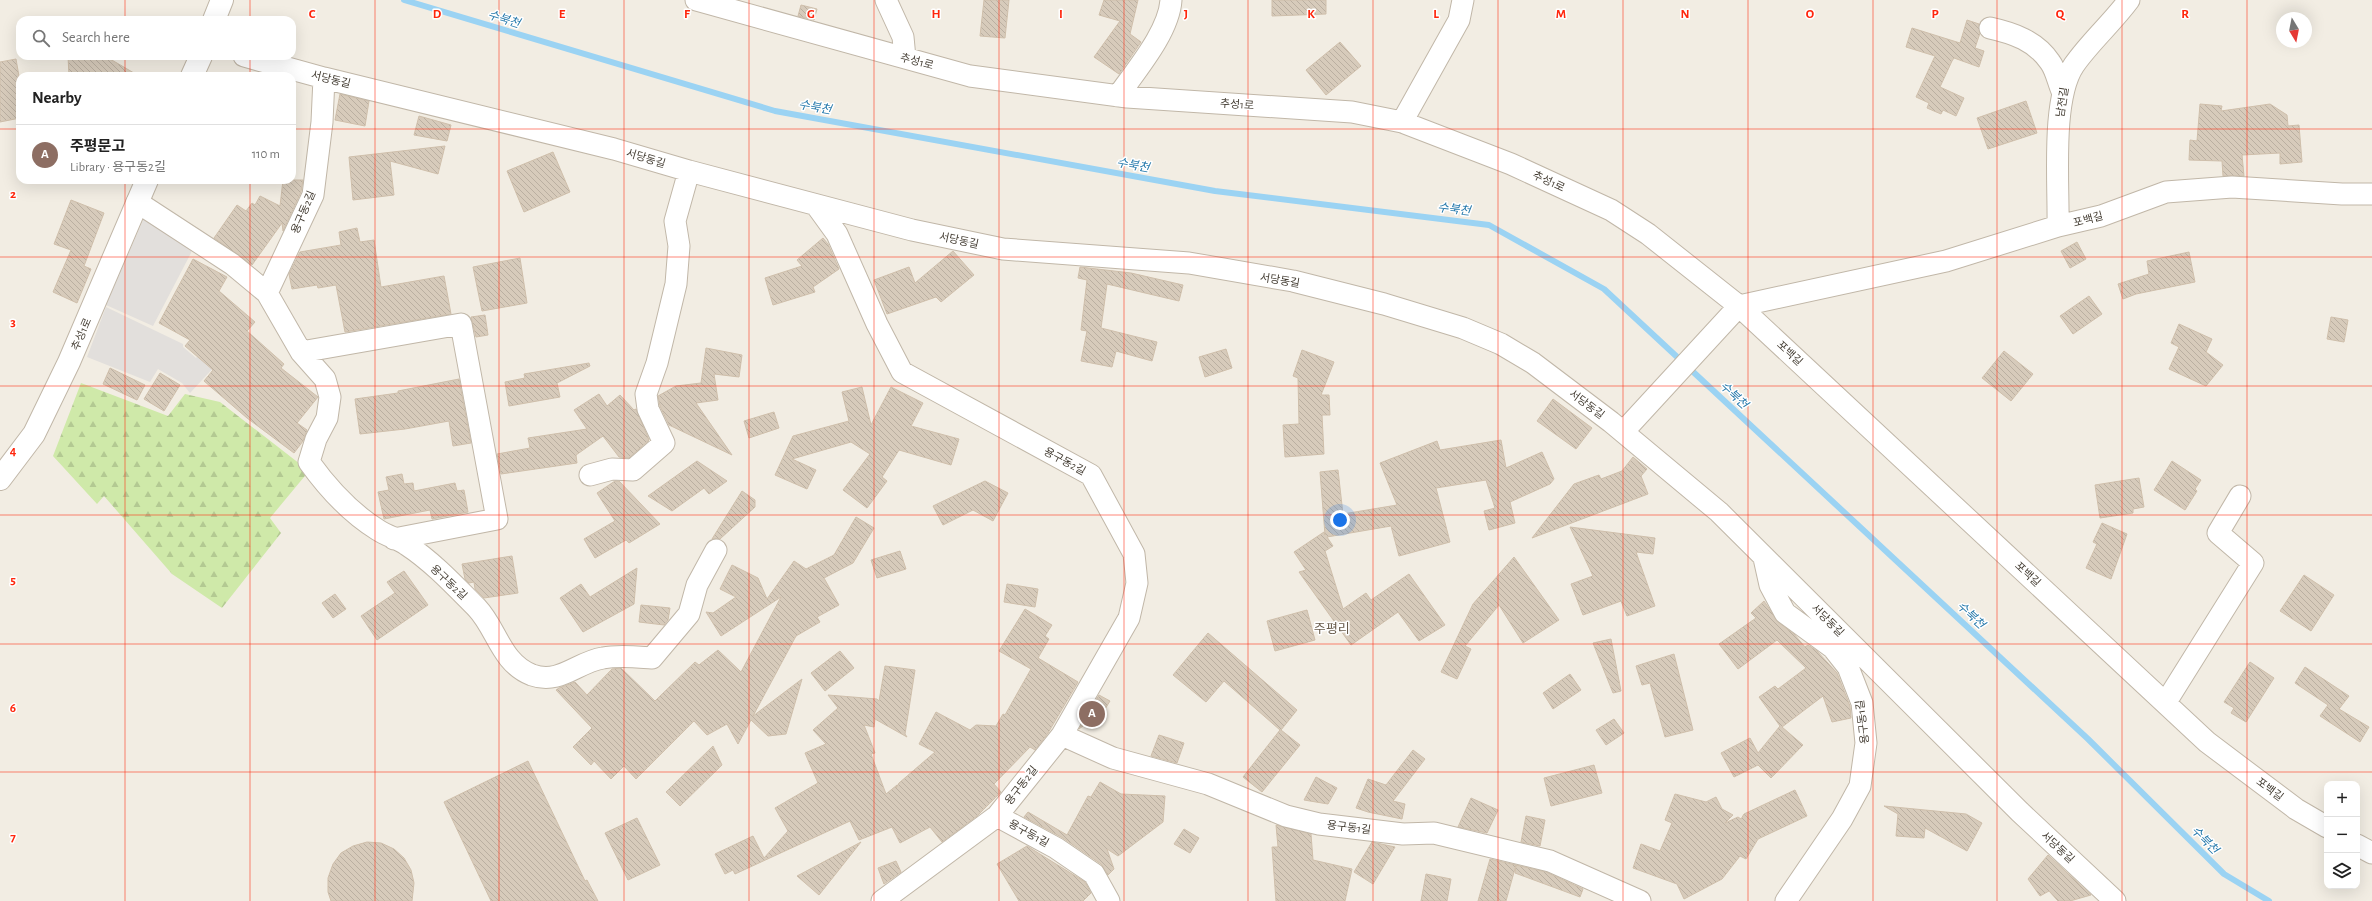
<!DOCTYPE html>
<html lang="en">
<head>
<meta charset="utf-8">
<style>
	body { margin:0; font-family:"Alegreya Sans","Noto Sans KR",sans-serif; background:#f2f2f2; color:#222 }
	.controls { position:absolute; right:12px; bottom:12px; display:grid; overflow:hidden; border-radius:8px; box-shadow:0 4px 16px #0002 }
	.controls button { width:36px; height:36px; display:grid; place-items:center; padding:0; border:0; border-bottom:1px solid #e0e0e0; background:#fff; color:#222; font:20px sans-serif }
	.compass { position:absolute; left:2276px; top:12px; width:36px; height:36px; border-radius:50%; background:#fff; box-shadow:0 4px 16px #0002; rotate:170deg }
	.you { position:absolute; left:1340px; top:520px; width:14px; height:14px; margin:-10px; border:3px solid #fff; border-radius:50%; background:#1a73e8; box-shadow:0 0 0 6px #1a73e833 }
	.badge { display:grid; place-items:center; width:26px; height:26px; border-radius:50%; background:#ff260d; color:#fff; font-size:13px; font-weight:700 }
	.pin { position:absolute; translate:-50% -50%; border:2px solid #fff; box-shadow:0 1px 4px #0006 }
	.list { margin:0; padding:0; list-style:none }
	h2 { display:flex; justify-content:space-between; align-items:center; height:52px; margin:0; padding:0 16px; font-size:17px }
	h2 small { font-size:13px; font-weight:400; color:#767676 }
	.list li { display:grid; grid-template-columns:26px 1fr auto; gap:12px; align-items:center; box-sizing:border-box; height:60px; padding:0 16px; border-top:1px solid #e0e0e0 }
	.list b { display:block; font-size:15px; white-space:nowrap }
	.list p { margin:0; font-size:13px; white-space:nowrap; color:#767676 }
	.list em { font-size:13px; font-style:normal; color:#767676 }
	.icon { flex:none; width:22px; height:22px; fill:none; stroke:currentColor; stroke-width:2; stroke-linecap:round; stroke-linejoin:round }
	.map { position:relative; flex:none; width:2372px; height:901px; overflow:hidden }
	.search { position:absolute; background:#fff; box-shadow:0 4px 16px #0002; left:16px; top:16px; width:280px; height:44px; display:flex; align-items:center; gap:10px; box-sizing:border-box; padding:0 14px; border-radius:12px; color:#767676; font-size:15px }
	.panel { position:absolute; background:#fff; box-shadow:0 4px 16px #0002; left:16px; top:72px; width:280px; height:112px; border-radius:12px }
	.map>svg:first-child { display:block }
	.forest { fill:url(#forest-firs) }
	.parking { fill:#e2dfdc }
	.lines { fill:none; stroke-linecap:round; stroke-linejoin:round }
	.stream { stroke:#9bd3f3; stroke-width:6 }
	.building { fill:url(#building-back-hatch); stroke:#cfbfab }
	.minor-casing { stroke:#c1b7a8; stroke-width:23 }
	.tertiary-casing { stroke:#c1b7a8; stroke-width:24 }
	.minor { stroke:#fff; stroke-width:21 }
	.tertiary { stroke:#fff; stroke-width:22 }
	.grid { fill:none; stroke:#ff260d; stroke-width:1; stroke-opacity:0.55 }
	.labels { text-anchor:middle; stroke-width:3; stroke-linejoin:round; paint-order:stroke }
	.street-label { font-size:11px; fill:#443d33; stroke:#fff }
	.water-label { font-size:12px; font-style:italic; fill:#277aac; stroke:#fff }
	.quarter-label { font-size:13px; fill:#675a4a; stroke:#fff }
	.grid-label { font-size:13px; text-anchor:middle; font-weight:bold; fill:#ff260d; stroke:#fff; stroke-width:3; stroke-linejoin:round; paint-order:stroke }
</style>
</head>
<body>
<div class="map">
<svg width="2372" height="901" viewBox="0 0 2372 901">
	<defs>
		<pattern id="forest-firs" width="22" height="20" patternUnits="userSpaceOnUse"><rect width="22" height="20" fill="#cfe9a9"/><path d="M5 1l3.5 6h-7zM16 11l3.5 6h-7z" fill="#b3c992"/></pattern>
		<pattern id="building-back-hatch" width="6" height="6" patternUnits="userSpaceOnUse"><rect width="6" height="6" fill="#d7cbbb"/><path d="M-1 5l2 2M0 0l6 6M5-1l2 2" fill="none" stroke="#baafa1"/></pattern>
	</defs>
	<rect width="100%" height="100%" fill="#f2ede3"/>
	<path class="forest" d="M81 383 168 416 185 394 220 402 309 471 270 518 281 533 222 608 172 574 104 496 97 504 53 456Z"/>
	<path class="parking" d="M144 218 193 245 191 253 153 326 106 305Z
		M106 307 183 344V347L196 358 212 339 228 352 190 393 182 383 158 369 150 382 87 357Z"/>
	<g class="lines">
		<path class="stream" d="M404 0 775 111 1215 191 1489 225 1604 289 2088 739 2224 874 2269 901"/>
	</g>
	<path class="building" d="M984 0H1009L1005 38 980 36Z
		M1104 0H1138L1130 34 1141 42 1119 74 1094 57 1120 21 1099 15Z
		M1272 0H1326V14L1272 16Z
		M801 5 817 9 814 20 798 16Z
		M1967 20 1979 24 1980 33 1975 48 1984 51 1979 67 1954 58 1952 61 1940 87 1964 98 1956 116 1943 110 1941 114 1927 108 1929 103 1916 97 1935 56 1906 47 1912 28 1960 43Z
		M1340 42 1361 66 1326 95 1306 70Z
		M68 56H105L139 76H69Z
		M16 59 20 82V118L0 122V62Z
		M340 94 369 101 365 126 335 120Z
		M2026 101 2037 133 1988 149 1977 118Z
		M2200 104 2222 106 2221 111 2270 104 2287 115 2288 126 2299 125 2302 162 2280 164V153L2242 155 2244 176H2223L2222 161 2189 160 2190 140 2197 141Z
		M419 116 451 125 447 141 414 135Z
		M445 146 438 174 390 161 394 195 353 200 349 157Z
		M553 152 570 192 524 212 507 171Z
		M283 180H303L301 192 283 231 282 223 252 265 214 238 237 205 246 211 252 203 255 205 260 196 280 206Z
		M71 200 104 213 84 266 91 269 77 303 53 292 71 250 54 244Z
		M357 228 360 242 374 240 381 287 444 276 451 314 345 332 336 285 318 288 317 285 292 289 289 274 300 252 341 245 339 232Z
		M823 238 828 244 839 269 813 287 815 292 773 305 765 278 802 266 797 260Z
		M2077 242 2086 259 2070 268 2061 251Z
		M953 251 974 275 941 302 936 297 887 314 874 280 909 267 915 283Z
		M2189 252 2195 282 2136 294 2123 299 2118 284 2149 274 2147 261Z
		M520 258 527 303 482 311 473 267Z
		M193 259 227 277 219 291 255 322 247 331 284 364 281 368 318 397 297 423 307 430 303 441 294 453 247 418 204 381 213 370 185 346 190 340 159 323Z
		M1080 267 1131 273 1183 285 1179 301 1107 284 1101 328 1157 342 1152 361 1116 351 1112 367 1081 361 1087 331 1081 330 1087 280 1078 278Z
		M2089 296 2102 314 2073 334 2060 316Z
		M485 315 488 335 476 337 471 317Z
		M2331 317 2348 320 2344 342 2327 339Z
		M2179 324 2212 339 2206 352 2223 365 2206 386 2169 369 2179 347 2171 343Z
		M706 348 742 355 739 377 714 374 718 400 696 403 732 455 669 425 660 406 658 396 676 386 701 383Z
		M1226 349 1232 368 1205 377 1199 357Z
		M1302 350 1334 362 1321 395H1329L1330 415H1322L1324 454 1285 457 1283 425 1299 424 1298 378 1293 376Z
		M2004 351 2033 374 2011 401 1982 378Z
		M589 363 590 366 557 383 560 397 509 406 505 382 525 378 524 374Z
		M110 368 145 385 137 400 103 384Z
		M160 373 180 385 164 411 144 399Z
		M459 379 471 443 453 446 449 421 405 429 360 434 355 399 398 393V391Z
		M862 387 871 425 891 387 923 403 911 426 959 439 951 465 899 450 882 477 887 481 867 508 843 490 870 454 851 442 792 459 816 470 807 489 775 475 793 436 849 421 842 392Z
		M599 394 607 406 620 395 634 410 636 409 649 440 629 458 619 457 603 436 576 455 577 463 501 474 497 454 530 448 528 438 587 429 574 410Z
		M1553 399 1592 428 1576 449 1537 421Z
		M774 412 779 428 749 438 744 421Z
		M1501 440 1506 468 1542 452 1554 479 1550 484 1510 502 1515 523 1489 530 1484 511 1495 508 1486 480 1436 488 1450 542 1399 556 1391 526 1327 537 1333 546 1325 551 1343 609 1366 593 1371 600 1409 574 1445 625 1419 641 1398 612 1351 645 1299 572 1306 570 1294 552 1324 532 1325 535 1320 472 1338 470 1343 514 1397 505 1380 463 1437 441 1440 450Z
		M1633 457 1647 469 1641 476 1648 494 1532 538 1574 484 1599 475 1601 479 1622 471Z
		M697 461 727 481 709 494 704 488 672 511 648 496Z
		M2172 461 2201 480 2195 489 2197 491 2185 510 2154 490Z
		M402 474 404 484 413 483 414 491 455 483 457 491 464 490 468 512 432 519 430 510 384 519 378 492 389 490 386 477Z
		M2139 478 2144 507 2133 509V513L2100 518 2095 485Z
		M615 481H619L660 524 629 543 626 540 595 558 584 539 615 521 597 493Z
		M985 481 1008 493 993 521 973 510 943 525 933 506Z
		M742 491 755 500V507L720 539H712Z
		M856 517 874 528 853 563 824 578 839 605 817 617 820 622 796 636 753 716 802 679 786 734 768 736 751 720 738 744 727 724 707 735 694 721 636 779 624 766 611 779 594 761 591 765 573 747 592 728 556 690 559 688 575 682 587 695 612 669 621 668 655 701 695 662 699 665 718 650 741 672 781 597 721 636 706 612 713 613 736 597 720 589 732 565 758 578 767 599 794 561 806 569 834 555Z
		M2102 523 2127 534 2111 579 2086 568 2097 544 2093 542Z
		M1570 527 1655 538 1653 554 1636 552 1655 606 1627 616 1621 601 1583 615 1571 584 1593 576Z
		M900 551 906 569 877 578 871 560Z
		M512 556 518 593 484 598 475 589 474 582 469 583 465 579 462 564Z
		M1514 557 1559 620 1523 643 1499 605 1465 646 1471 649 1457 679 1441 672 1473 604Z
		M637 568 634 604 583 632 560 598 581 584 590 597Z
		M404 571 428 605 377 640 361 616 395 593 387 582Z
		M2304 575 2334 595 2311 631 2280 611Z
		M1007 584 1038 589 1035 607 1004 602Z
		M335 594 346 609 333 618 322 603Z
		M1764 601 1778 622 1794 634 1805 647 1808 645 1817 651 1837 673 1850 706 1851 718 1832 722 1823 696 1782 727 1803 745 1771 778 1758 765 1734 777 1721 753 1750 738 1758 753 1780 726 1759 697 1775 686 1778 689 1806 668 1777 640 1738 669 1719 644 1756 618 1751 613Z
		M641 605 670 608 668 620 664 625 639 622Z
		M1025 609 1052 625 1045 636 1049 639 1038 658 1078 682 1048 733 1035 750 1030 747 994 784 1001 792 977 816 942 842 930 827 900 843 892 827 859 840 850 821 735 874 733 870 725 874 715 854 753 836 764 858 788 831 775 808 818 783 805 753 826 744 813 730 838 708 828 695 877 699 879 701 885 666 915 670 905 734 907 737 875 719 874 727 864 725 875 753 871 754 886 794 897 785 896 788 899 783 935 752 919 744 936 712 970 730 976 725 996 726 1003 714 1005 715 1031 669 999 651Z
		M1307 610 1315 640 1275 651 1267 621Z
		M1208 633 1297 710 1281 730 1300 745 1262 792 1243 777 1280 730 1224 681 1206 702 1173 675Z
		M1611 639 1621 691 1613 693 1593 643Z
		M840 651 854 668 825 691 811 673Z
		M1674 654 1693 730 1665 737 1650 683 1642 685 1636 666Z
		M2250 662 2274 678 2246 722 2231 713 2234 708 2224 702Z
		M2305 667 2349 696 2339 709 2369 727 2360 742 2320 716 2328 705 2295 683Z
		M1570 674 1581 690 1553 709 1543 693Z
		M1099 695 1110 701 1094 727 1088 722 1079 729Z
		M1614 719 1624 733 1606 745 1596 730Z
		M1159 735 1184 743 1177 763 1151 756Z
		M713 746 722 765 680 806 666 792Z
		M1413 750 1425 759 1393 801 1405 804 1402 819 1368 812 1356 808 1368 779 1386 785Z
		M528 761 585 881 587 880 598 901H491L444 802Z
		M1594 765 1602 793 1551 806 1544 778Z
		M1316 777 1337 788 1328 804 1304 800Z
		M1100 782 1121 794 1165 796 1163 822 1118 856 1107 849 1114 869 1108 875 1101 864 1063 838 1024 817 1028 812 1067 835 1088 796 1091 797Z
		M1795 790 1807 816 1758 839 1746 859 1740 856 1722 879 1684 899 1677 884 1633 868 1641 844 1660 851 1672 823 1665 820 1675 794 1706 802 1716 797 1722 809 1733 815 1725 823 1738 817 1741 819 1744 814Z
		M1471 798 1498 810 1487 833 1458 827Z
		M1884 806 1966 814 1982 823 1967 851 1925 828 1924 838 1896 836 1898 814Z
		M1526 816 1545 820 1540 846 1521 842Z
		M637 818 660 865 628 880 605 833Z
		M1276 825 1311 834 1313 860 1352 869 1345 901H1276L1272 847H1278Z
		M1184 829 1199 838 1190 853 1174 844Z
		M367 842 381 843 394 849 404 858 411 870 414 883 412 901H331L328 892V878L333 864 341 853 353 846Z
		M861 842 819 895 797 876Z
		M1372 842 1395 847 1373 884 1354 872Z
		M1027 846 1085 882 1091 893 1083 901H1019L997 864Z
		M2048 855 2091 895 2070 901H2058L2049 891 2040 896 2028 879Z
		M1490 859 1516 865 1506 901H1478Z
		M896 861 901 872 884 884 878 868Z
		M1516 865 1546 872 1583 889 1580 897 1515 873Z
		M1426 874 1451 879 1447 901H1421Z"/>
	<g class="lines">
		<g class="minor-casing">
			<path id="minor" d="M696 0 970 76 1127 97 1352 112 1402 122 1511 164 1611 210 1648 234 1739 306 2207 742 2296 809 2327 827
				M886 0 903 37 905 58
				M1990 28C2013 33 2036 41 2050 62 2056 70 2058 82 2062 91
				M244 56 324 78 614 149 689 171 912 230 1003 249 1189 263 1293 281 1384 304 1463 328 1501 344 1533 363 1611 422 1719 512 2020 812 2115 901
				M1118 96C1136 70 1169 32 1171 0
				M1402 122 1459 20 1463 0
				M137 202 232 264 267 293 301 352 325 379 330 397 327 418 316 439 309 462C327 487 352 514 378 530 387 536 399 539 407 545 433 562 456 587 477 608 497 629 501 663 532 675 560 685 577 662 603 658 619 655 636 657 652 658L689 614 697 585 716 550
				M816 205 837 234 877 324 902 372 1091 475 1134 554 1137 583 1129 618 1062 735 997 816 882 901
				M2058 226C2059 184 2051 99 2074 65 2090 42 2112 23 2129 0
				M267 293 313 195 322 122 324 78
				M301 352 461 324 497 519 394 539
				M1623 432 1739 306 1946 261 2058 226 2101 216 2166 192 2232 187 2342 194H2372
				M590 475 612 469 633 470 664 443 648 409 646 394 657 363 676 284 679 246 675 221 689 171
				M1764 558 1770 585 1785 613 1833 648 1848 667 1862 703 1866 743 1860 786 1842 819 1786 901
				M2166 702 2253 563 2218 533 2240 496
				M1062 735 1113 758 1208 784 1286 816 1319 824 1403 834 1434 833 1550 861 1640 901
				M997 816 1056 848 1094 874 1109 901
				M2357 845 2372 853"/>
		</g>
		<g class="tertiary-casing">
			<path id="tertiary" d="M214 20 222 0
				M192 76 201 56
				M0 479 34 434 69 362 147 180"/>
		</g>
		<use href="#minor" class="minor"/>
		<use href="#tertiary" class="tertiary"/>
	</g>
	<path class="grid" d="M125 0V20M250 0V20M375 0V901M499 0V901M624 0V901M749 0V901M874 0V901M999 0V901M1124 0V901M1248 0V901M1373 0V901M1498 0V901M1623 0V901M1748 0V901M1873 0V901M1997 0V901M2122 0V901M2247 0V901M125 56V76M250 56V76M0 129H20M292 129H2372M125 180V901M250 180V901M0 257H2372M0 386H2372M0 515H2372M0 644H2372M0 772H2372"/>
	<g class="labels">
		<g class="street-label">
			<text transform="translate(917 61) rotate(15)" y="4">추성1로</text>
			<text transform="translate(331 79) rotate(14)" y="4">서당동길</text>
			<text transform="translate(2062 102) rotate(-81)" y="4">남전길</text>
			<text transform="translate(1237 104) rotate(4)" y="4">추성1로</text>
			<text transform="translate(646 158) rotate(17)" y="4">서당동길</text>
			<text transform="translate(1549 181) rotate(25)" y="4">추성1로</text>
			<text transform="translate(303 212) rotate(-67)" y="4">용구동2길</text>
			<text transform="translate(2088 219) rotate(-15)" y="4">포백길</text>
			<text transform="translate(959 240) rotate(12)" y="4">서당동길</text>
			<text transform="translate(1280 280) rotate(9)" y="4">서당동길</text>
			<text transform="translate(81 334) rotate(-67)" y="4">추성1로</text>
			<text transform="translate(1790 353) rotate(43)" y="4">포백길</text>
			<text transform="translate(1587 404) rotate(37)" y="4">서당동길</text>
			<text transform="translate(1065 461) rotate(28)" y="4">용구동2길</text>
			<text transform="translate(2028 574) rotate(43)" y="4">포백길</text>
			<text transform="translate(449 582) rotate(43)" y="4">용구동2길</text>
			<text transform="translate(1828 620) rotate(45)" y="4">서당동길</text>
			<text transform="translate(1862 722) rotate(-97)" y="4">용구동1길</text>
			<text transform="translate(1021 785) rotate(-52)" y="4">용구동2길</text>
			<text transform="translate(2270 789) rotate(37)" y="4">포백길</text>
			<text transform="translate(1349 827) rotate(7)" y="4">용구동1길</text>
			<text transform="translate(1029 833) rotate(29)" y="4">용구동1길</text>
			<text transform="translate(2058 847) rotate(43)" y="4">서당동길</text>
		</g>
		<g class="water-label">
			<text transform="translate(504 19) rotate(17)" y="4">수북천</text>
			<text transform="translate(815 107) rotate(10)" y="4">수북천</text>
			<text transform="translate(1133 165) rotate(10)" y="4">수북천</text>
			<text transform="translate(1454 209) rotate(7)" y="4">수북천</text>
			<text transform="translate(1734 395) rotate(43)" y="4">수북천</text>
			<text transform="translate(1971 615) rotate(43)" y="4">수북천</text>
			<text transform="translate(2205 840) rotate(45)" y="4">수북천</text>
		</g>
		<g class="quarter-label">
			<text x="1332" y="633">주평리</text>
		</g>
	</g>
	<g class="grid-label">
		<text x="312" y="18">C</text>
		<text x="437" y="18">D</text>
		<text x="562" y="18">E</text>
		<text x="687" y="18">F</text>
		<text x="811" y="18">G</text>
		<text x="936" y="18">H</text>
		<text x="1061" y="18">I</text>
		<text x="1186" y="18">J</text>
		<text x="1311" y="18">K</text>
		<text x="1436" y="18">L</text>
		<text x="1561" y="18">M</text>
		<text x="1685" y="18">N</text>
		<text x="1810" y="18">O</text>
		<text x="1935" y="18">P</text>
		<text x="2060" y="18">Q</text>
		<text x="2185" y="18">R</text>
		<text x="13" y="198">2</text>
		<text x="13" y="326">3</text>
		<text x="13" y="455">4</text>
		<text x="13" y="584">5</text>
		<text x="13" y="712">6</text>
		<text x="13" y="841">7</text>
	</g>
</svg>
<div class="controls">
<button>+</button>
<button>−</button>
<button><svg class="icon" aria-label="layers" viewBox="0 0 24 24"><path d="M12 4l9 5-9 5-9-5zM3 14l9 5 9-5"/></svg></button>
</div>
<svg class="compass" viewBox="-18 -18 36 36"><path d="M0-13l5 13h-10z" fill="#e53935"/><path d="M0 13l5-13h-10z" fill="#767676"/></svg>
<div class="you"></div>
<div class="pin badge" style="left:1092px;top:714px;background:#8d6e63">A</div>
<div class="search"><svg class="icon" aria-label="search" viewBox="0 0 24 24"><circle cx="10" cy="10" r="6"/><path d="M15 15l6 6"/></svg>Search here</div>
<section class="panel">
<h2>Nearby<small></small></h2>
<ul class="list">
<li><span class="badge" style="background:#8d6e63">A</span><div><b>주평문고</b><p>Library · 용구동2길</p></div><em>110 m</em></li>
</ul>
</section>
</div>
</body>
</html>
